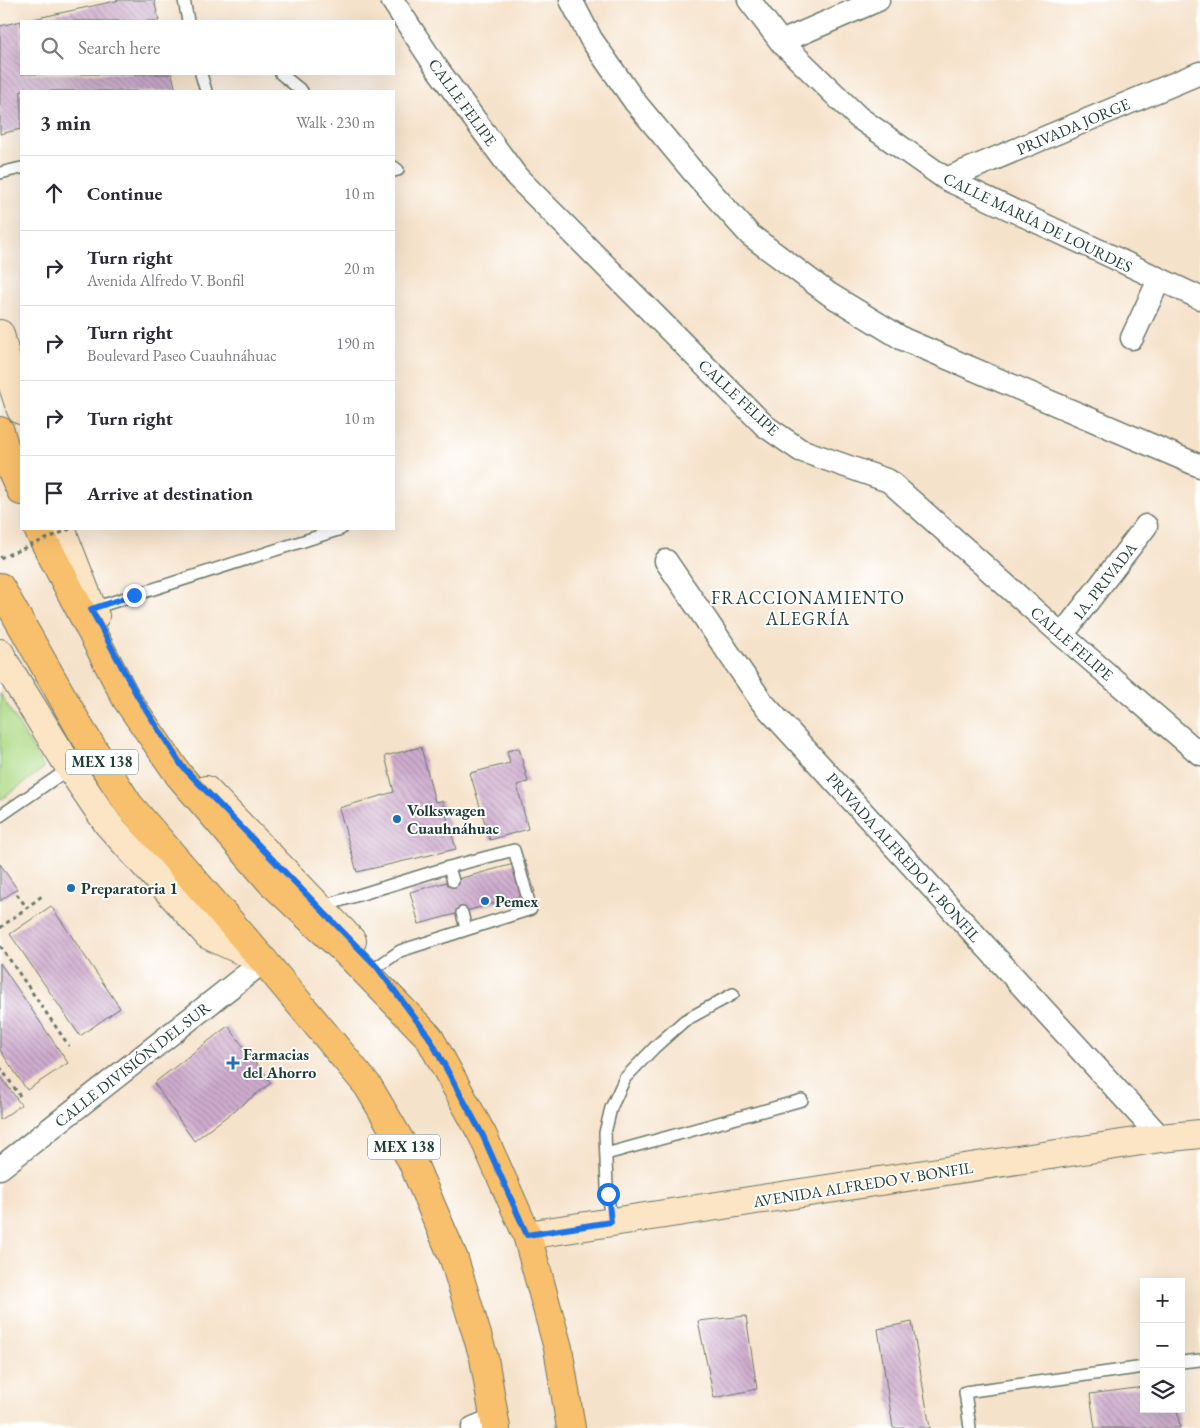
<!DOCTYPE html>
<html lang="en">
<head>
<meta charset="utf-8">
<style>
	body { margin:0; font-family:"EB Garamond",serif; background:#f2f2f3; color:#2b2b33 }
	.controls { position:absolute; right:15px; bottom:15px; display:grid; overflow:hidden; border-radius:0px; box-shadow:0 5px 20px #0002 }
	.controls button { width:45px; height:45px; display:grid; place-items:center; padding:0; border:0; border-bottom:1px solid #e1e1e2; background:#fff; color:#2b2b33; font:25px sans-serif }
	.stop { position:absolute; width:15px; height:15px; margin:-11px; border:4px solid #1a73e8; border-radius:50%; background:#fff }
	.stop.end { background:#1a73e8; border-color:#fff; box-shadow:0 1px 5px #0008 }
	.list { margin:0; padding:0; list-style:none }
	h2 { display:flex; justify-content:space-between; align-items:center; height:65px; margin:0; padding:0 20px; font-size:21px }
	h2 small { font-size:16px; font-weight:400; color:#7c7c81 }
	.list li { display:grid; grid-template-columns:32px 1fr auto; gap:15px; align-items:center; box-sizing:border-box; height:75px; padding:0 20px; border-top:1px solid #e1e1e2 }
	.list b { display:block; font-size:19px; white-space:nowrap }
	.list p { margin:0; font-size:16px; white-space:nowrap; color:#7c7c81 }
	.list em { font-size:16px; font-style:normal; color:#7c7c81 }
	.icon { flex:none; width:28px; height:28px; fill:none; stroke:currentColor; stroke-width:2; stroke-linecap:round; stroke-linejoin:round }
	.map { position:relative; flex:none; width:1200px; height:1428px; overflow:hidden }
	.search { position:absolute; background:#fff; box-shadow:0 5px 20px #0002; left:20px; top:20px; width:375px; height:55px; display:flex; align-items:center; gap:12px; box-sizing:border-box; padding:0 18px; border-radius:0px; color:#7c7c81; font-size:19px }
	.panel { position:absolute; background:#fff; box-shadow:0 5px 20px #0002; left:20px; top:90px; width:375px; height:440px; border-radius:0px }
	.map>svg:first-child { display:block }
	.grass { fill:#afdb87; stroke:#678c5e }
	.building { fill:url(#building-back-hatch) }
	.lines { fill:none; stroke-linecap:round; stroke-linejoin:round }
	.lane-casing { stroke:#6a7768; stroke-width:14 }
	.street-casing { stroke:#6a7768; stroke-width:25 }
	.secondary-casing { stroke:#6a7768; stroke-width:30 }
	.primary-casing { stroke:#6a7768; stroke-width:30 }
	.path { stroke:#6a7768; stroke-width:3; stroke-dasharray:4 4; stroke-linecap:butt }
	.lane { stroke:#fff; stroke-width:11 }
	.street { stroke:#fff; stroke-width:22 }
	.secondary { stroke:#fce5c4; stroke-width:28 }
	.primary { stroke:#f8bf6c; stroke-width:28 }
	.path-bridge { stroke:#6a7768; stroke-width:3; stroke-dasharray:4 4; stroke-linecap:butt }
	.route { stroke:#1a73e8; stroke-width:6 }
	.poi-dot { fill:#1f6fb2; stroke:#fff; stroke-width:2 }
	.labels { text-anchor:middle; stroke-width:4; stroke-linejoin:round; paint-order:stroke }
	.shield { fill:#fff; stroke:#627771; stroke-width:1 }
	.shield-label { font-size:15px; font-weight:bold; fill:#1f3d34 }
	.street-label { font-size:16px; fill:#1f3d34; stroke:#fff }
	.poi-label { font-size:16px; font-weight:bold; fill:#1f3d34; stroke:#fff; text-anchor:start }
	.neighbourhood-label { font-size:18px; letter-spacing:1px; fill:#1f3d34; stroke:#fff }
</style>
</head>
<body>
<div class="map">
<svg width="1200" height="1428" viewBox="0 0 1200 1428">
	<defs>
		<pattern id="building-back-hatch" width="6" height="6" patternUnits="userSpaceOnUse" patternTransform="scale(1.25)"><rect width="6" height="6" fill="#cfacce"/><path d="M-1 5l2 2M0 0l6 6M5-1l2 2" fill="none" stroke="#a78da8"/></pattern>
	</defs>
	<rect width="100%" height="100%" fill="#fff"/>
	<filter id="ink" filterUnits="userSpaceOnUse"><feTurbulence type="fractalNoise" baseFrequency=".02" numOctaves="2"/><feDisplacementMap in="SourceGraphic" scale="10" xChannelSelector="R" yChannelSelector="G"/><feConvolveMatrix kernelMatrix="1 2 1 2 8 2 1 2 1" color-interpolation-filters="sRGB"/></filter>
	<filter id="wash" filterUnits="userSpaceOnUse"><feTurbulence type="fractalNoise" baseFrequency=".0096" numOctaves="4" result="noise"/><feDisplacementMap in="SourceGraphic" scale="20" xChannelSelector="R" yChannelSelector="G"/><feGaussianBlur stdDeviation="1.12" result="paint"/><feColorMatrix in="noise" values="0 0 0 0 0 0 0 0 0 0 0 0 0 0 0 0 0 1.4 0 .05"/><feComposite in="paint" operator="in"/></filter>
	<g filter="url(#wash)">
		<rect width="100%" height="100%" fill="#f5e2ca"/>
		<path class="grass" d="M0 693 44 768 2 799 0 798Z"/>
		<g id="blocks">
			<path class="building" d="M120 0H154L159 21H24Z
				M21 21V74H172L176 91H21V129L0 134V26Z
				M421 747 435 802 442 801 456 849 357 872 339 808 394 792 385 756Z
				M519 748 528 782 517 785 528 829 490 840 470 773 510 763 507 751Z
				M525 861 535 892 419 924 410 892Z
				M0 864 17 889 0 901Z
				M51 906 120 1008 80 1036 10 934Z
				M0 963 68 1063 27 1090 0 1050Z
				M228 1026 271 1083 194 1141 154 1083Z
				M0 1075 21 1105 0 1120Z
				M746 1316 757 1389 714 1398 698 1321Z
				M912 1322 930 1428H893L878 1329Z
				M1144 1387V1409H1177L1180 1428H1095L1090 1394Z"/>
		</g>
	</g>
	<g filter="url(#ink)">
		<use href="#blocks" fill-opacity="0" stroke="#6a7768" stroke-width="1"/>
		<g class="lines">
			<g class="lane-casing">
				<path id="lane" d="M184 0 188 21
					M201 74 206 91
					M281 74 302 91
					M394 167 398 170 394 171
					M0 173 21 168
					M91 609 341 529
					M0 816 70 768
					M449 867 453 881
					M320 907 449 867 514 850 531 909 400 951 377 967
					M462 913 466 929
					M606 1154 802 1100
					M611 1222 607 1187 605 1133 611 1108 625 1078 655 1047 684 1021 733 994
					M1181 1362 1200 1360
					M970 1428 965 1392 1144 1367"/>
			</g>
			<g class="street-casing">
				<path id="street" d="M392 0 436 67 517 177 765 426 800 450 889 481 1062 635 1200 754
					M571 0 591 39 635 102 695 174 750 235 829 294 903 339 1200 466
					M749 0 781 42 858 117 946 179 1200 298
					M781 42 878 0
					M946 179 1200 73
					M1132 338 1159 280
					M666 561 762 702 1161 1138
					M1062 635 1146 526
					M0 1168 264 961
					M473 1428 495 1419"/>
			</g>
			<g class="secondary-casing">
				<path id="secondary" d="M0 334 11 380 21 410
					M61 529 95 616
					M0 653 5 663 70 768 108 824 208 935 264 961
					M206 790 352 941
					M527 1235 1161 1138 1200 1134"/>
			</g>
			<g class="primary-casing">
				<path id="primary" d="M0 431 10 467 21 491
					M38 529 127 700 179 775 270 881 349 955 429 1037 483 1136 527 1235 558 1348 571 1428
					M0 587 81 730 129 805 264 961 368 1086 412 1161 454 1259 484 1358 496 1428"/>
			</g>
			<path class="path" d="M17 894 27 908
				M0 928 42 896
				M0 948 1 947 69 1046
				M0 1067 20 1096"/>
			<use href="#lane" class="lane"/>
			<use href="#street" class="street"/>
			<use href="#secondary" class="secondary"/>
			<use href="#primary" class="primary"/>
			<path class="path-bridge" d="M0 558 70 529"/>
		</g>
	</g>
	<g class="lines" filter="url(#ink)">
		<path class="route" d="M134 595 91 609 138 697 182 766 377 967 429 1037 483 1136 527 1235 611 1222 608 1194"/>
	</g>
	<g class="poi-dot">
		<circle cx="397" cy="819" r="5"/>
		<circle cx="71" cy="888" r="5"/>
		<circle cx="485" cy="901" r="5"/>
		<path d="M230.5 1055.5h5v5h5v5h-5v5h-5v-5h-5v-5h5z"/>
	</g>
	<g class="labels">
		<g class="shield">
			<rect x="66" y="749.5" width="72" height="25" rx="4"/>
			<rect x="368" y="1134.5" width="72" height="25" rx="4"/>
		</g>
		<g class="shield-label">
			<text x="102" y="767">MEX 138</text>
			<text x="404" y="1152">MEX 138</text>
		</g>
		<g class="street-label">
			<text transform="translate(463 102) rotate(54)" y="6">CALLE FELIPE</text>
			<text transform="translate(1073 126) rotate(-23)" y="6">PRIVADA JORGE</text>
			<text transform="translate(1038 222) rotate(26)" y="6">CALLE MARÍA DE LOURDES</text>
			<text transform="translate(739 397) rotate(43)" y="6">CALLE FELIPE</text>
			<text transform="translate(1104 581) rotate(-52)" y="6">1A. PRIVADA</text>
			<text transform="translate(1072 643) rotate(41)" y="6">CALLE FELIPE</text>
			<text transform="translate(904 857) rotate(48)" y="6">PRIVADA ALFREDO V. BONFIL</text>
			<text transform="translate(132 1064) rotate(-38)" y="6">CALLE DIVISIÓN DEL SUR</text>
			<text transform="translate(863 1184) rotate(-9)" y="6">AVENIDA ALFREDO V. BONFIL</text>
		</g>
		<g class="poi-label">
			<text x="407" y="816">Volkswagen<tspan x="407" dy="18">Cuauhnáhuac</tspan></text>
			<text x="81" y="894">Preparatoria 1</text>
			<text x="495" y="907">Pemex</text>
			<text x="243" y="1060">Farmacias<tspan x="243" dy="18">del Ahorro</tspan></text>
		</g>
		<g class="neighbourhood-label">
			<text x="808" y="604">FRACCIONAMIENTO<tspan x="808" dy="21">ALEGRÍA</tspan></text>
		</g>
	</g>
</svg>
<div class="controls">
<button>+</button>
<button>−</button>
<button><svg class="icon" aria-label="layers" viewBox="0 0 24 24"><path d="M12 4l9 5-9 5-9-5zM3 14l9 5 9-5"/></svg></button>
</div>
<div class="stop" style="left:608px;top:1194px"></div>
<div class="stop end" style="left:134px;top:595px"></div>
<div class="search"><svg class="icon" aria-label="search" viewBox="0 0 24 24"><circle cx="10" cy="10" r="6"/><path d="M15 15l6 6"/></svg>Search here</div>
<section class="panel">
<h2>3 min<small>Walk · 230 m</small></h2>
<ul class="list">
<li><svg class="icon" aria-label="ahead" viewBox="0 0 24 24"><path d="M12 20V5M6 11l6-6 6 6"/></svg><div><b>Continue</b></div><em>10 m</em></li>
<li><svg class="icon" aria-label="right" viewBox="0 0 24 24"><path d="M7 20v-9h11M14 6l5 5-5 5"/></svg><div><b>Turn right</b><p>Avenida Alfredo V. Bonfil</p></div><em>20 m</em></li>
<li><svg class="icon" aria-label="right" viewBox="0 0 24 24"><path d="M7 20v-9h11M14 6l5 5-5 5"/></svg><div><b>Turn right</b><p>Boulevard Paseo Cuauhnáhuac</p></div><em>190 m</em></li>
<li><svg class="icon" aria-label="right" viewBox="0 0 24 24"><path d="M7 20v-9h11M14 6l5 5-5 5"/></svg><div><b>Turn right</b></div><em>10 m</em></li>
<li><svg class="icon" aria-label="arrive" viewBox="0 0 24 24"><path d="M6 21V4h12l-3 4 3 4H6"/></svg><div><b>Arrive at destination</b></div></li>
</ul>
</section>
</div>
</body>
</html>
